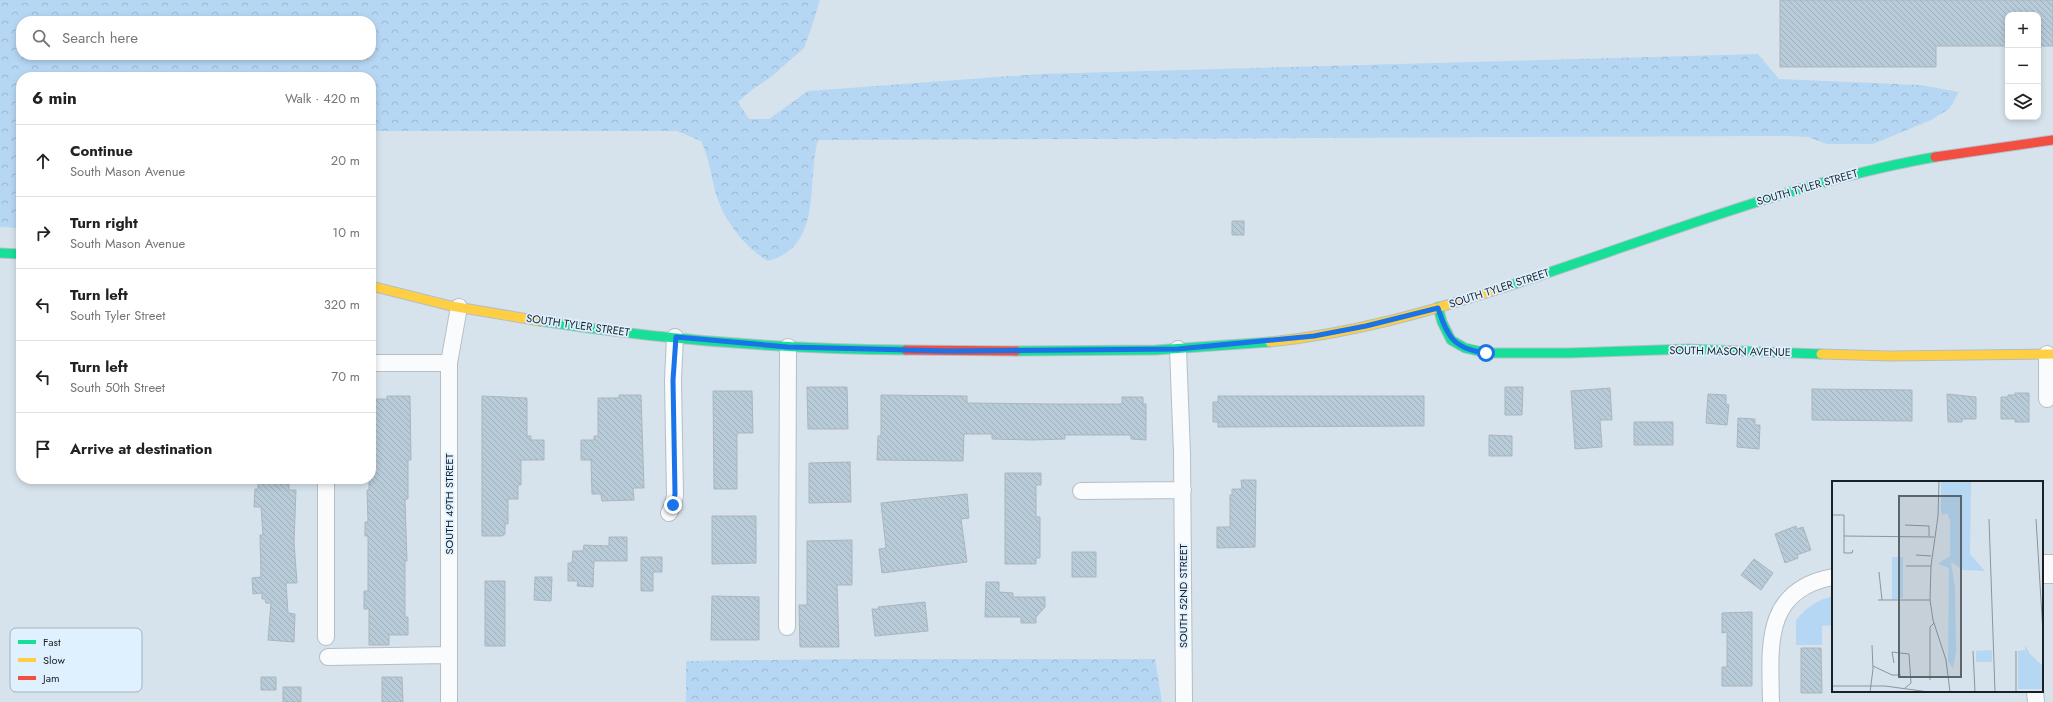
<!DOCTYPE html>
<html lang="en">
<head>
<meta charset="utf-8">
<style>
	body { margin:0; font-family:Jost,sans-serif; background:#f6f6f6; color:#222 }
	.controls { position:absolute; right:12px; top:12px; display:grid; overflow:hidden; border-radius:8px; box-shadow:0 2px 6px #0003 }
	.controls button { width:36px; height:36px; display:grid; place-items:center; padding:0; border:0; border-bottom:1px solid #e0e0e0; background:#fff; color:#222; font:20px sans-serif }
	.stop { position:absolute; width:12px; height:12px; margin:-9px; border:3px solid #1a73e8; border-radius:50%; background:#fff }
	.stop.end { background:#1a73e8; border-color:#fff; box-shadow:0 1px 4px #0008 }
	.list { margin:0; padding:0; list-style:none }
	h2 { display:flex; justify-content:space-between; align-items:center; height:52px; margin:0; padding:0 16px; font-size:17px }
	h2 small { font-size:13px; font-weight:400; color:#767676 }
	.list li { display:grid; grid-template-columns:26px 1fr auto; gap:12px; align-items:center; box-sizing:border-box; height:72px; padding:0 16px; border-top:1px solid #e0e0e0 }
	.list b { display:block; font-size:15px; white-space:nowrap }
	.list p { margin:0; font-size:13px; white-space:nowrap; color:#767676 }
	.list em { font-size:13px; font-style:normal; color:#767676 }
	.icon { flex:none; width:22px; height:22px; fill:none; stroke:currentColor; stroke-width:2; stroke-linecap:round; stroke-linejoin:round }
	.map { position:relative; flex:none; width:2053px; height:702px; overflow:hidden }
	.search { position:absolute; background:#fff; box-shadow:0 2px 6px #0003; left:16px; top:16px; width:360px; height:44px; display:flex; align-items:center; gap:10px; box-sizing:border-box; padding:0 14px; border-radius:16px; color:#767676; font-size:15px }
	.panel { position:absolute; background:#fff; box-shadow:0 2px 6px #0003; left:16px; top:72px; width:360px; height:412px; border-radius:16px }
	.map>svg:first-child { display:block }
	.forest { fill:url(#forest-crowns); fill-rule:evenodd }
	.park { fill:#b6d7f3 }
	.building { fill:url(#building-back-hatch); stroke:#acb5bc }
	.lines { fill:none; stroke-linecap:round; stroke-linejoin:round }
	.street-casing { stroke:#b5bec5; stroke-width:18 }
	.fast-casing { stroke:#b5bec5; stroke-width:11 }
	.slow-casing { stroke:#b5bec5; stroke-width:11 }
	.jam-casing { stroke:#b5bec5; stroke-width:11 }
	.street { stroke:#f9fbfc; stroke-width:16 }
	.fast { stroke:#16e098; stroke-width:9 }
	.slow { stroke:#ffcf43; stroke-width:9 }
	.jam { stroke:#f24e42; stroke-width:9 }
	.route { stroke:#1a73e8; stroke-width:5 }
	.labels { text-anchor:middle; stroke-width:3.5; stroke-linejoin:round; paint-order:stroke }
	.street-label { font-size:11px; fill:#192127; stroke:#dff0ff }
	.inset-road { fill:none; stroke:#8b959d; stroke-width:1 }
	.view { fill:#5c656c; fill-opacity:0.15; stroke:#5c656c; stroke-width:2 }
	.inset-edge { fill:none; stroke:#192127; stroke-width:2 }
	.key { fill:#dff0ff; stroke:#a4b2be; stroke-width:1 }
	.key-label { font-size:11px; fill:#192127 }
</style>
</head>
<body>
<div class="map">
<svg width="2053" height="702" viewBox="0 0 2053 702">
	<defs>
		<pattern id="forest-crowns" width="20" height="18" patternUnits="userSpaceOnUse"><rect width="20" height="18" fill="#b6d7f3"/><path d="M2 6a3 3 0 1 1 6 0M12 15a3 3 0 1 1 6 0" fill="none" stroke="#9cb8d0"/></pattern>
		<pattern id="building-back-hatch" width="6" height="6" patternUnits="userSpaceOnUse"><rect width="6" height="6" fill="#b8cbd9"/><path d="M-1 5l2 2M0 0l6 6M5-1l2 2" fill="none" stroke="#9eaeba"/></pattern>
	</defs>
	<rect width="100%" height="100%" fill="#d7e3ec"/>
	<path class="forest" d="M0 0H820L811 29 804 48 771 77 753 89 738 102 749 119H769L808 91 1040 74 1758 54 1779 79 1921 85 1959 92 1949 109 1931 120 1873 144H1827L1808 137 1788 136 818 140C806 182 824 246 768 261 747 249 726 223 718 200 711 180 710 159 701 141L677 131H371V77H21V228L0 227ZM21 21H371V55H21Z
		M854 659H1155L1162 702H686V661Z"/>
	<path class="park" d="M1833 596V625L1822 626V645H1796V620C1806 608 1817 600 1833 596Z"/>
	<path class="building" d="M1780 0H2053V46H2038V15H2008V46H1936V67H1780Z
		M1232 221H1244V235H1232Z
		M807 387H847L848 429H808Z
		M1505 387H1523L1522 415H1505Z
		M1610 388 1612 420H1600L1602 447 1575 449 1571 391Z
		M1812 389 1912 390V421L1812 420Z
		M713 391H752L753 433H737V489H714Z
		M2015 393H2029V422H2015V419H2001V397H2008V395H2015Z
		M1708 394 1726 395V404L1729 405 1727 425 1706 423Z
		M1947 394 1976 397V419H1962V422H1948Z
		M619 395H641L644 488H633L634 500 602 501 601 494H592L591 460H581V440H594V436H598V398H619Z
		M881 395 967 396V403L1052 404H1122V397H1143V404H1146V440L1131 439V435H1065V439L1033 440 992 439V434H964L963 461 877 460 878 436H881Z
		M387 396H410L411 460H408V499H405L407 561H405V617H408V635H389V645H369V609H364V591H368V536H365V522H368L367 490H369V479H371V399H387Z
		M482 396 527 398V436H531V440H544V460H521V485H518V499H508V524H505V534L502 536H482Z
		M1218 396H1424V426L1218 427V422H1213V402H1218Z
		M1738 418 1755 419V425H1760L1759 449 1737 447Z
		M1634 422H1673V445H1634Z
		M1489 435 1512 436V456H1489Z
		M850 462 851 502 809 503V463Z
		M1005 473H1041V485H1036V517H1040V558H1036V564H1005Z
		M258 479H289V490H296L294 542 297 583H286L288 613 295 614 294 642 268 640 271 603H266L265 599H262V593L253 594 252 578 261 577 260 535H263L261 507H254L255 489H258Z
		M1241 480H1256L1255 547 1217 548V527H1230V495H1232V489H1242Z
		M967 494 969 518 961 519 967 562 882 573 879 549 886 548 881 503Z
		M712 516H756V563L712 564Z
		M1796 526 1797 529 1803 527 1811 550 1797 555 1798 558 1785 563 1775 534Z
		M609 537H627V561H594L593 587 577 586 578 581H568V563H572L573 551H583L584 545 609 546Z
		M852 540V585H837L839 647H800L799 605H807V541Z
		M1072 552H1096V577H1072Z
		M641 557H662V572H653V591H641Z
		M1754 559 1773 573 1761 590 1741 575Z
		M535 577H552L551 601 534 600Z
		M485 581H505V646H485Z
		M986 582H999V592L1013 593V597H1045V607L1036 617V623H1021V617H985Z
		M712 596 759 597V640H711Z
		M925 602 928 631 875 636 872 609H879L878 607Z
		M1752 612V686H1722V667H1727V632L1722 633V613Z
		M1801 648H1821L1822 693H1801Z
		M261 677H276V690H261Z
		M382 677H402L403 702H382Z
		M283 687H301V702H283Z"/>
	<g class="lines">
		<g class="street-casing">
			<path id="street" d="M1178 349 1182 453 1184 702
				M2047 354V399
				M371 363H449
				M326 479V637
				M1081 491 1183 490
				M669 513 673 505 675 495 673 380 675 337
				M2042 563H2053
				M2042 575H2053
				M787 627 788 347
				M328 657 449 655
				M2035 691 2036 702
				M449 702V363L459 307
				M1771 702C1770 646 1763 590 1833 577"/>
		</g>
		<g class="fast-casing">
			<path id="fast" d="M0 253 21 254
				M1505 287C1648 241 1787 183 1935 157
				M1438 307 1442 322 1451 340 1465 348 1487 353H1569L1688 349 1821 354
				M540 321C662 340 784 349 906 350
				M1016 351 1156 350 1270 342"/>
		</g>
		<g class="slow-casing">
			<path id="slow" d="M371 286 451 306 540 321
				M1270 342C1350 334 1428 312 1505 287
				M1821 354 1889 356 2053 354"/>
		</g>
		<g class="jam-casing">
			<path id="jam" d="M1935 157 2053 140
				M906 350 1016 351"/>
		</g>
		<use href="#street" class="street"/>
		<use href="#fast" class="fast"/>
		<use href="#slow" class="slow"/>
		<use href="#jam" class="jam"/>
	</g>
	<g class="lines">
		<path class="route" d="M673 505 675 494 673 380 676 337 788 347 948 351 1178 349 1314 336 1366 326 1438 308C1447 337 1454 349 1486 353"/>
	</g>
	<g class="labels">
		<g class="street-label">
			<text transform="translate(1807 187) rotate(-16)" y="4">SOUTH TYLER STREET</text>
			<text transform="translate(1499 288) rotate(-18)" y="4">SOUTH TYLER STREET</text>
			<text transform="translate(578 325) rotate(8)" y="4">SOUTH TYLER STREET</text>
			<text transform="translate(1730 351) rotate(1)" y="4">SOUTH MASON AVENUE</text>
			<text transform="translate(449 504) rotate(-90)" y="4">SOUTH 49TH STREET</text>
			<text transform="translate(1183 596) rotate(-90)" y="4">SOUTH 52ND STREET</text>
		</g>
	</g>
	<g transform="translate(1832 481)">
		<rect width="211" height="211" fill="#d7e3ec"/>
		<path d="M193 164 198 173 211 185V208H186V170L193 169ZM160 169V181H144V170Z" fill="#b6d7f3"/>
		<path d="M109 0H139L138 73 153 90 131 89 119 81 123 107 124 170 121 187 116 180 117 87 106 83 118 75V39L115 32 111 34 109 31ZM60 76H71V117L60 119Z" fill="#b6d7f3"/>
		<path class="inset-road" d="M107 0 106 35 99 85 98 119 101 139 114 179 118 211M0 34H12V72H20L21 69M157 38 163 211M204 38 211 152M73 44 97 45V55M12 55 102 56M84 74 99 75M74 85H99M47 91 50 119M46 119H98M141 170 143 211M184 170V211M62 182 60 171 77 173 79 202 73 207M41 185 60 194H69M98 199V146L102 142M0 205H53L97 211M38 211 41 188 40 164"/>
		<path class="view" d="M67 15H129V196H67Z"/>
		<rect width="211" height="211" class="inset-edge"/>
	</g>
	<rect x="10" y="628" width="132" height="64" rx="6" class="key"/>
	<rect x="18" y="640" width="18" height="4" fill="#16e098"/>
	<rect x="18" y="658" width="18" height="4" fill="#ffcf43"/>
	<rect x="18" y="676" width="18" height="4" fill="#f24e42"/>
	<g class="key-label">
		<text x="43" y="646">Fast</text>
		<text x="43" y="664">Slow</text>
		<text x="43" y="682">Jam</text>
	</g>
</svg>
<div class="controls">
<button>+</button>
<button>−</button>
<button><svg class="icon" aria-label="layers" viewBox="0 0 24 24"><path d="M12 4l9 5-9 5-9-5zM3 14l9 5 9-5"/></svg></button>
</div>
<div class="stop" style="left:1486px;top:353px"></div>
<div class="stop end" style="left:673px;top:505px"></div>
<div class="search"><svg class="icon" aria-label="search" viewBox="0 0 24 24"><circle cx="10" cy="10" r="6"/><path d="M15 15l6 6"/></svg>Search here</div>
<section class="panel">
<h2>6 min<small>Walk · 420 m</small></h2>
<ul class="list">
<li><svg class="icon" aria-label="ahead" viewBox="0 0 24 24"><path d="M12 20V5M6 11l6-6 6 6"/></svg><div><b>Continue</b><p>South Mason Avenue</p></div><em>20 m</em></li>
<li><svg class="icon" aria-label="right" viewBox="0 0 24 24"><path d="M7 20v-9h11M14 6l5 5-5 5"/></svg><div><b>Turn right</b><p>South Mason Avenue</p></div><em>10 m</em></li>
<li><svg class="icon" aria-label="left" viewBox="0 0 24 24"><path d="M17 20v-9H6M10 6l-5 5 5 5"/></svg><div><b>Turn left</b><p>South Tyler Street</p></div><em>320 m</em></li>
<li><svg class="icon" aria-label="left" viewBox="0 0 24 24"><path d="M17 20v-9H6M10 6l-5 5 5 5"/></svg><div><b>Turn left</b><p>South 50th Street</p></div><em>70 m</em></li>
<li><svg class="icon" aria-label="arrive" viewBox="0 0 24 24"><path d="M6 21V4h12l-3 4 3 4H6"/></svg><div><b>Arrive at destination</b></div></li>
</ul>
</section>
</div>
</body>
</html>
